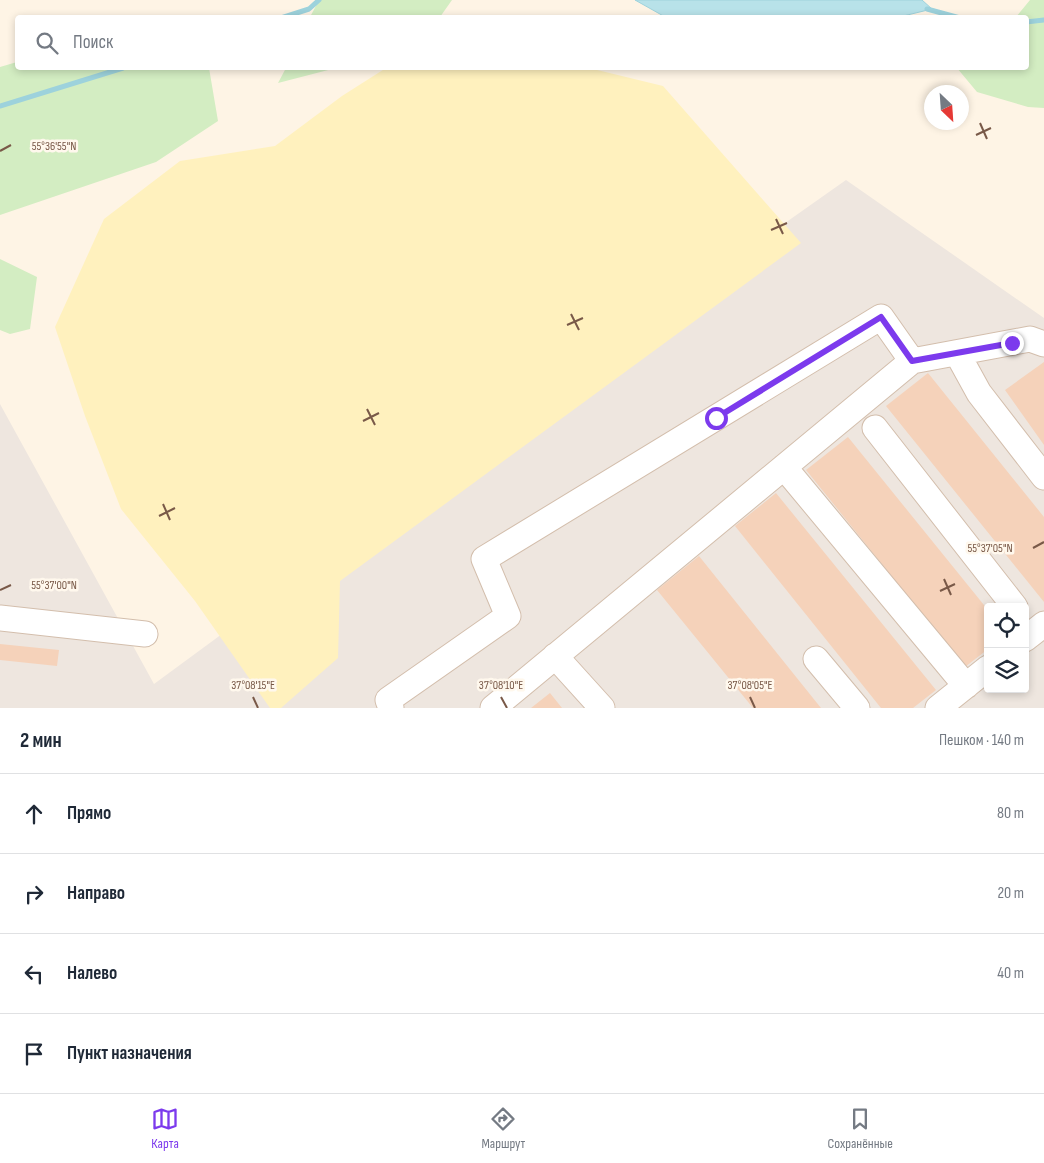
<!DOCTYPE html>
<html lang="ru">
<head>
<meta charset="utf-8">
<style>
	body { margin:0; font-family:"Sofia Sans Condensed",sans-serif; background:#f6f6f7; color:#1f2937 }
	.controls { position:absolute; right:15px; bottom:15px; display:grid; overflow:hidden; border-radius:5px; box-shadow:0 2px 8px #0003 }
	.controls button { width:45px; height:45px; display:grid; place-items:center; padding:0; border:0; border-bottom:1px solid #e0e1e3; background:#fff; color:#1f2937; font:25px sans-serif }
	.compass { position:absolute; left:924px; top:85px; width:45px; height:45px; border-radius:50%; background:#fff; box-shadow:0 2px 8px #0003; rotate:155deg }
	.stop { position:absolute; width:15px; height:15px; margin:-11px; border:4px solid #7c3aed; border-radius:50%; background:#fff }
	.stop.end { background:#7c3aed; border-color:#fff; box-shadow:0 1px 5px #0008 }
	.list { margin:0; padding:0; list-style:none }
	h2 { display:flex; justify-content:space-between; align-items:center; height:65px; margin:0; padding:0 20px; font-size:21px }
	h2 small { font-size:16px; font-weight:400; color:#747a83 }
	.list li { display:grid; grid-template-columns:32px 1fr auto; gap:15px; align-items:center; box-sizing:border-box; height:80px; padding:0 20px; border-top:1px solid #e0e1e3 }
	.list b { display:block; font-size:19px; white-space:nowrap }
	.list em { font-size:16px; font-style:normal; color:#747a83 }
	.icon { flex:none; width:28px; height:28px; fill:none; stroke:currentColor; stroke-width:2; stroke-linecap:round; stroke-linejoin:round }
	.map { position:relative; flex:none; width:1044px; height:708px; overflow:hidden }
	.search { position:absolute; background:#fff; box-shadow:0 2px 8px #0003; left:15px; right:15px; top:15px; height:55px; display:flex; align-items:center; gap:12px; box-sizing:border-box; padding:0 18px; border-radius:5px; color:#747a83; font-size:19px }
	.sheet { height:385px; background:#fff }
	nav { display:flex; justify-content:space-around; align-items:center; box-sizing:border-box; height:70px; border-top:1px solid #e0e1e3; background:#fff; font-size:14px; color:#747a83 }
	nav a { display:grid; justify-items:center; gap:2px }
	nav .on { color:#7c3aed }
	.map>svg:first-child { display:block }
	.industrial { fill:#eee6df; fill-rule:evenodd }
	.green { fill:#d3edc2 }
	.sand { fill:#fff1be }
	.water { fill:#b8e2e9; stroke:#9dd2dc }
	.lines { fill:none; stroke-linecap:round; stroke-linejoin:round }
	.stream { stroke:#9dd2dc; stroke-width:5 }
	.building { fill:#f5d2ba }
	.minor-casing { stroke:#d3beac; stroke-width:27 }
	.minor { stroke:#fff; stroke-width:25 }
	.route { stroke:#7c3aed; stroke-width:6 }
	.ticks { fill:none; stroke:#795948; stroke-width:2 }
	.ticks-label { font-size:12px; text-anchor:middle; fill:#795948; stroke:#fff8ed; stroke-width:5; stroke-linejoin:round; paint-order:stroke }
</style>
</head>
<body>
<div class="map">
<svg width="1044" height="708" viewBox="0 0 1044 708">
	<rect width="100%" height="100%" fill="#fef4e5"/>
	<path class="industrial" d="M846 180 1044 318V708H0V404L154 684 670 304ZM988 607H1025V689H988Z"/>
	<path class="green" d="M319 0H452L440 17H310Z
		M1030 0H1044V108L1028 107 977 92 957 68H1026V18L1016 17Z
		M17 62 18 68H209L218 121 156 162 0 215V67Z
		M286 68H336L278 83Z
		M0 259 37 277 30 329 10 334 0 330Z"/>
	<path class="sand" d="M386 68H589L663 86 801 243 340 581 338 658 281 708H270L195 601 121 509 85 416 55 327 104 219 180 161 275 146 342 96Z"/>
	<path class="water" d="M635 0H922L932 9 895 18H667Z"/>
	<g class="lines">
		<path class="stream" d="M927 9 960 18
			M281 18 309 9 319 0
			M1026 22 1044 20
			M0 106 123 68"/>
	</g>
	<path class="building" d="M1044 362V445L1005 390Z
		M928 373 1044 517V602L886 406Z
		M848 437 988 610V649L965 667 806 470Z
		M776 493 936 690 913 708H881L735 526Z
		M699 556 821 708H753L657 590Z
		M0 644 59 650 57 666 0 660Z
		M550 693 562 708H531Z"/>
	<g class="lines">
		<g class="minor-casing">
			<path id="minor" d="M957 353 979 393 1044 477
				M875 428 1015 607
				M784 467 966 686
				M0 618 145 634
				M1025 639 1044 624
				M555 656 602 708
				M816 659 857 708
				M391 708 388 700 508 616 484 559 881 317 912 361
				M493 708 912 361 1030 339 1044 344
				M938 708 988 668"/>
		</g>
		<use href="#minor" class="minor"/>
	</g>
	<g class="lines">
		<path class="route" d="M716 418 881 317 912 361 1012 343"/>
	</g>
	<path class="ticks" d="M980 123 987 139M976 135 991 128M0 151 11 145M776 219 783 234M771 230 787 223M571 314 579 330M567 325 583 318M367 409 375 425M363 421 379 413M163 504 170 520M159 516 175 508M1033 548 1044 542M944 579 951 595M0 590 11 585M940 591 955 584M253 697 258 708M501 697 507 708M750 697 755 708"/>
	<g class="ticks-label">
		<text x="54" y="150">55°36'55"N</text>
		<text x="990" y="552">55°37'05"N</text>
		<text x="54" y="589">55°37'00"N</text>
		<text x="253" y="689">37°08'15"E</text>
		<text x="501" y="689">37°08'10"E</text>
		<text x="750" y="689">37°08'05"E</text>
	</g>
</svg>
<div class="controls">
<button><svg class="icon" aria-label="locate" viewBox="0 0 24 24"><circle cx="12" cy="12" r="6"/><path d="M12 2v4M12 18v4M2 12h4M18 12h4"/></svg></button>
<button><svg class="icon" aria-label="layers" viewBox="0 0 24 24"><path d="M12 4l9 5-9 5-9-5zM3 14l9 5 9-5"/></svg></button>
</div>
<svg class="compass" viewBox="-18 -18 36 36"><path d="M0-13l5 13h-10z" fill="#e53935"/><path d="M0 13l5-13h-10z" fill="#747a83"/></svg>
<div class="stop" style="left:716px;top:418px"></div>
<div class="stop end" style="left:1012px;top:343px"></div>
<div class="search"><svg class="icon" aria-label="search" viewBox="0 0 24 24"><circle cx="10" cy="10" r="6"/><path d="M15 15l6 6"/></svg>Поиск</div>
</div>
<section class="sheet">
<h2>2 мин<small>Пешком · 140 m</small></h2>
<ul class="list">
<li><svg class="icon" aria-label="ahead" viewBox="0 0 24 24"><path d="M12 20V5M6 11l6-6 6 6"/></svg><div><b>Прямо</b></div><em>80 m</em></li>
<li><svg class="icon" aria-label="right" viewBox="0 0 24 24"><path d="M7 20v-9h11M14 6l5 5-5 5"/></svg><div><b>Направо</b></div><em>20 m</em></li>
<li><svg class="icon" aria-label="left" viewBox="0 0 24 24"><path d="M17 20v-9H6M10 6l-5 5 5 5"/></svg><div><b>Налево</b></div><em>40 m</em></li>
<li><svg class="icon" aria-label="arrive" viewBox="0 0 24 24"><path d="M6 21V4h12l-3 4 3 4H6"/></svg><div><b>Пункт назначения</b></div></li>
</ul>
</section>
<nav>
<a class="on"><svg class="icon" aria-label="map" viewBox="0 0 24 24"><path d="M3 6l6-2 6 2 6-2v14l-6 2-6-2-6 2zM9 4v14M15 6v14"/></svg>Карта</a>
<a><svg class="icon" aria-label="directions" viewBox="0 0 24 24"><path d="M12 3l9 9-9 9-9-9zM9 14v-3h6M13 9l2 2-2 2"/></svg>Маршрут</a>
<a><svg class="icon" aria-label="saved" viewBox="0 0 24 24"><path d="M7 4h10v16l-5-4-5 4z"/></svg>Сохранённые</a>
</nav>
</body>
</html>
